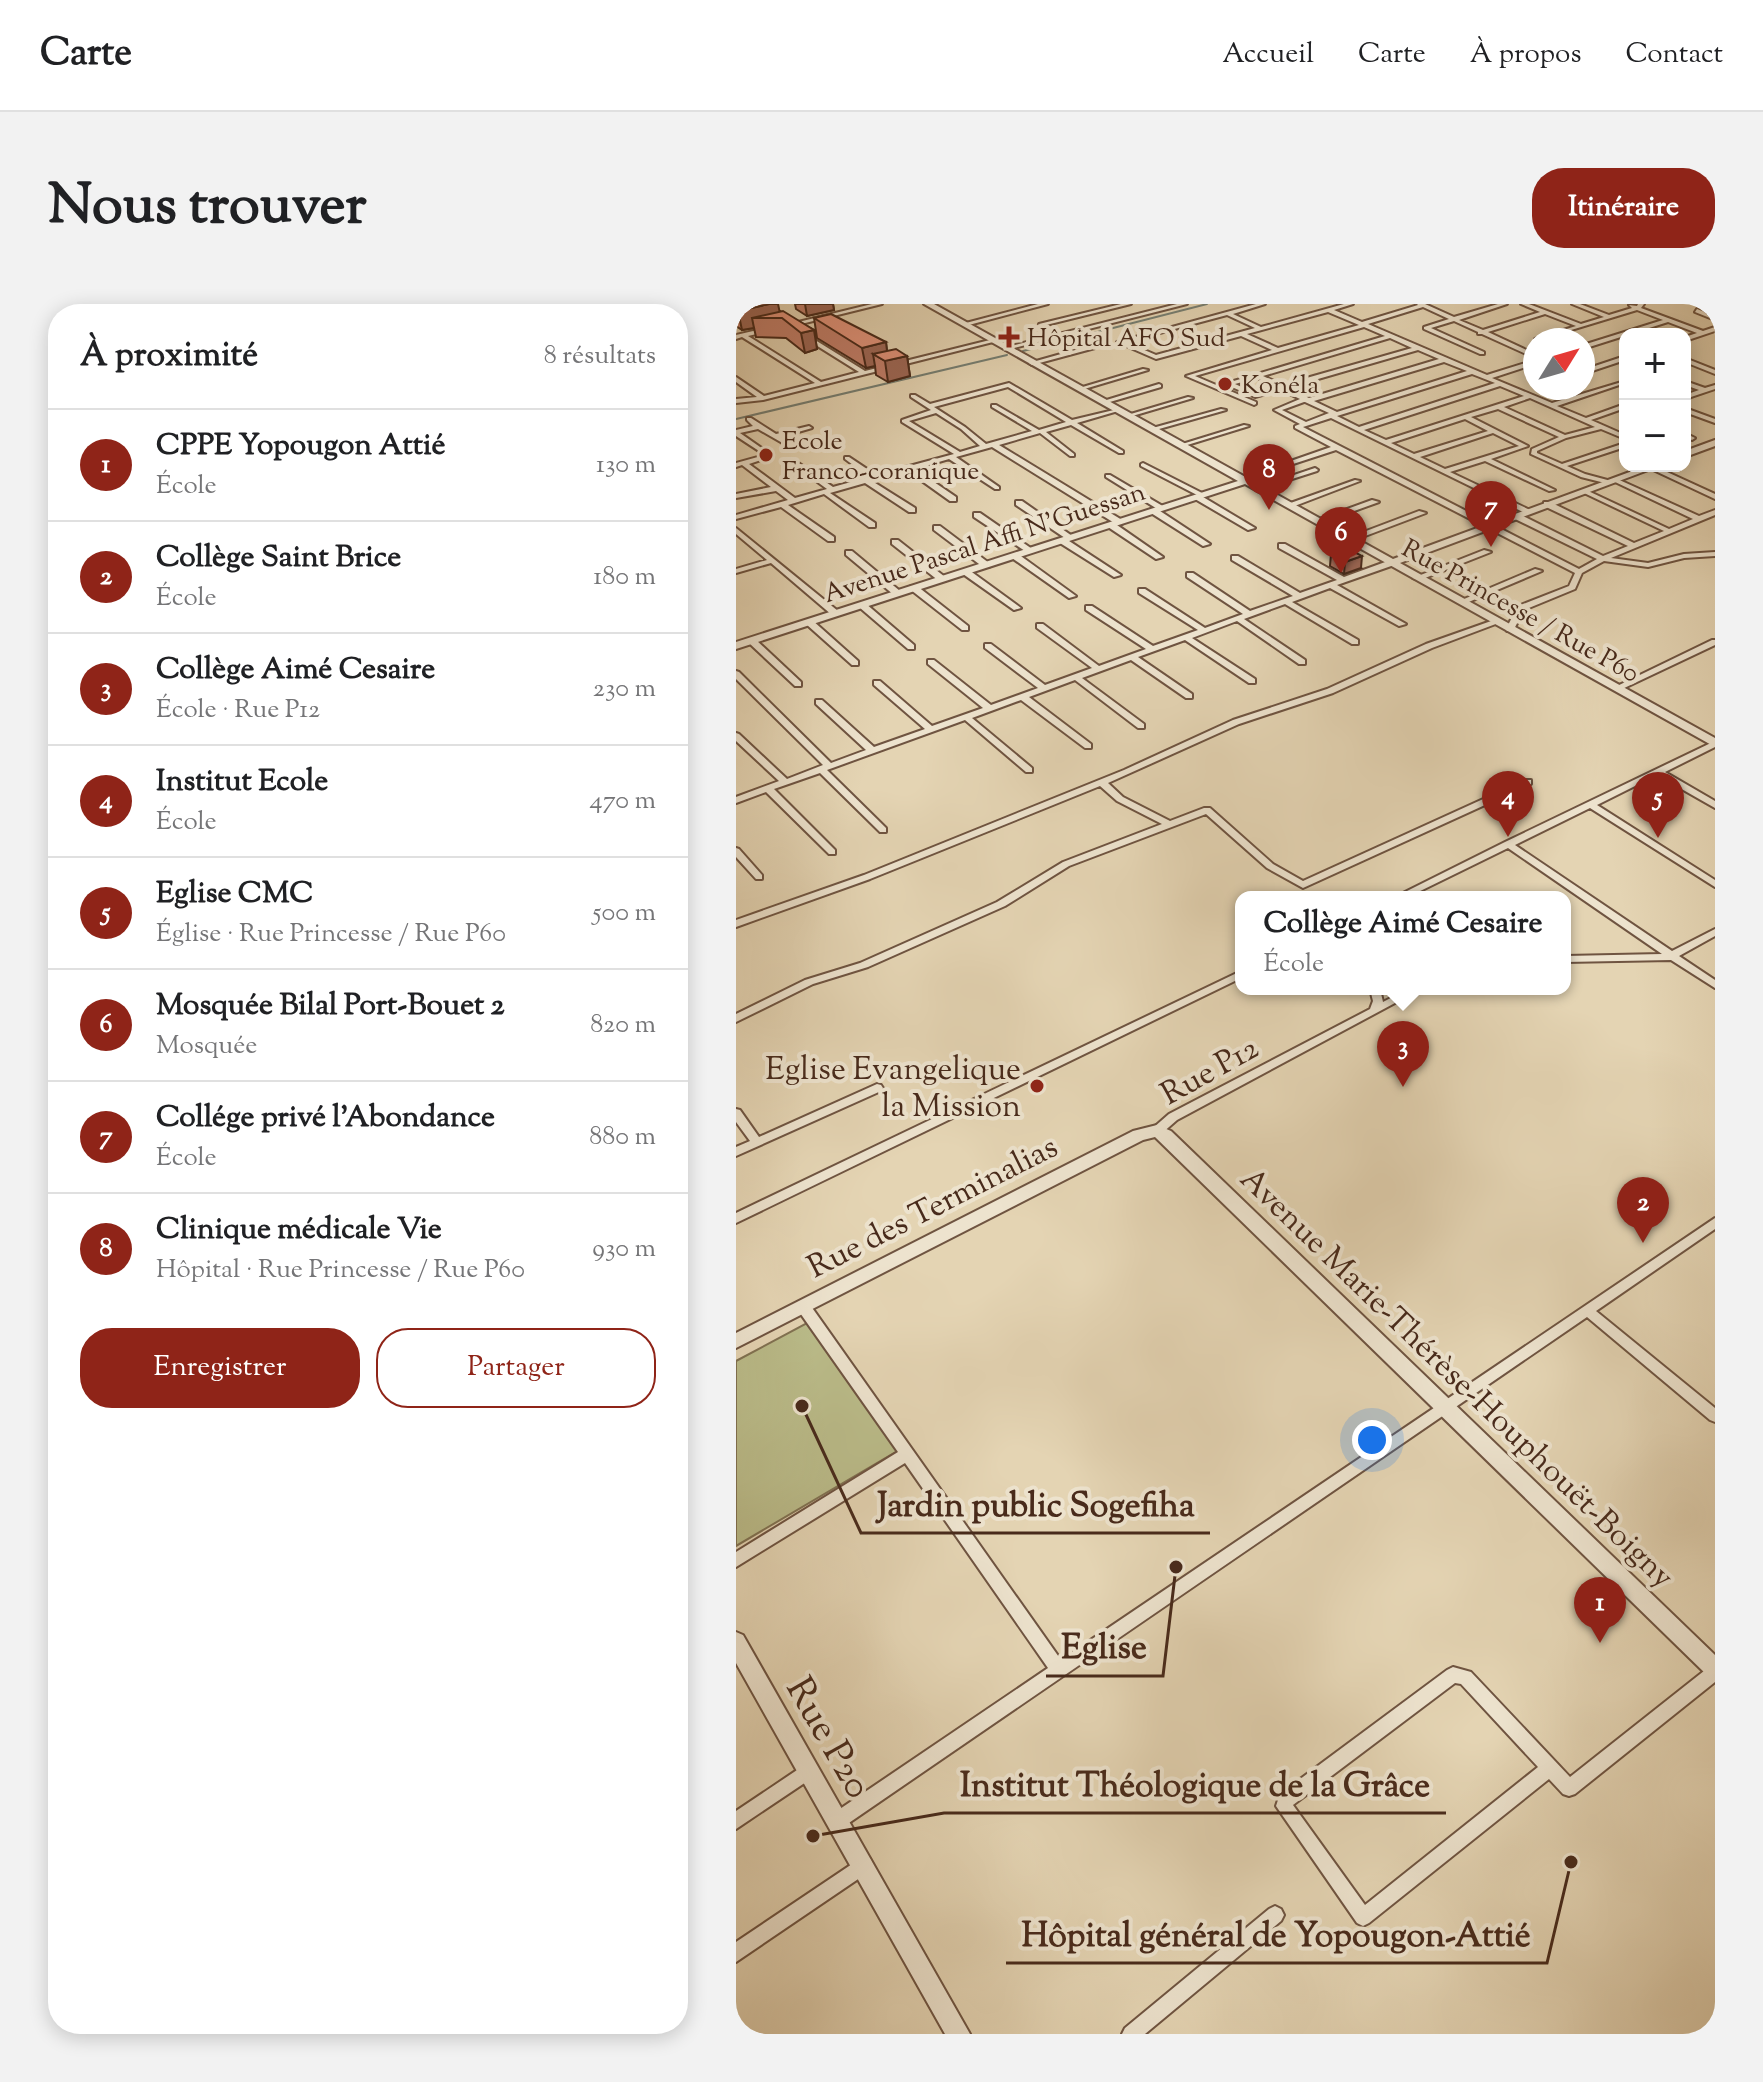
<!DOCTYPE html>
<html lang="fr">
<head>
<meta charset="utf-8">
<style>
	body { margin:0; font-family:"Sorts Mill Goudy",serif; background:#f2f2f2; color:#202124 }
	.controls { position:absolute; right:24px; top:24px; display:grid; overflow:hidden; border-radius:16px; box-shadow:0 4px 20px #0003 }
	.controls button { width:72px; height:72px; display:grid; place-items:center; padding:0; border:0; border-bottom:2px solid #e0e0e0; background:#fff; color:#202124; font:40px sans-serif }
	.compass { position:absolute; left:787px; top:24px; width:72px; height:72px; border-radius:50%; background:#fff; box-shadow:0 4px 20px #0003; rotate:53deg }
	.you { position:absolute; left:636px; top:1136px; width:28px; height:28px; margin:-20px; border:6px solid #fff; border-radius:50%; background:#1a73e8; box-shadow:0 0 0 12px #1a73e833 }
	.badge { display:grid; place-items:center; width:52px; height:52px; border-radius:50%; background:#8f2418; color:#fff; font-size:26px; font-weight:700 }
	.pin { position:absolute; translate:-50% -66px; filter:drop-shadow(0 2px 4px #0008) }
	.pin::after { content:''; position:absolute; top:42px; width:28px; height:24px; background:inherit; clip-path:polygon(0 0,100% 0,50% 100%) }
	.popup { position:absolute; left:499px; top:587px; width:336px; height:104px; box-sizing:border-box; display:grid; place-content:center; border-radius:16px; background:#fff; filter:drop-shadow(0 2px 6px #0005); font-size:26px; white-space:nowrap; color:#757577 }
	.popup b { font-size:30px; color:#202124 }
	.popup::after { content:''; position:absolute; left:50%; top:100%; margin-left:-16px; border:16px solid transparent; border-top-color:#fff }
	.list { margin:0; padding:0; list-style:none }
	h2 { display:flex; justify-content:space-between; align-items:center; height:104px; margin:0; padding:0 32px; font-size:34px }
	h2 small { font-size:26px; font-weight:400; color:#757577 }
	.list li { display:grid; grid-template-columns:52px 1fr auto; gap:24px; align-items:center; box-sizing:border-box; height:112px; padding:0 32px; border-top:2px solid #e0e0e0 }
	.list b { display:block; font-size:30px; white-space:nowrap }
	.list p { margin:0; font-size:26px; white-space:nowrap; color:#757577 }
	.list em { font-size:26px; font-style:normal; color:#757577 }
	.actions { display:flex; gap:16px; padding:24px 32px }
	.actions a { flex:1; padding:18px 0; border:2px solid #8f2418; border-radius:32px; text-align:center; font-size:28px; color:#8f2418 }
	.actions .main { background:#8f2418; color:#fff }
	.map { position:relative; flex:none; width:979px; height:1730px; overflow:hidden; border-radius:32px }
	header { display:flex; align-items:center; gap:48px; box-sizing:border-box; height:112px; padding:0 40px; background:#fff; border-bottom:2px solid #e0e0e0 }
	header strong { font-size:38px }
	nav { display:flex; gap:44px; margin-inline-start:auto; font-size:28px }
	.intro { display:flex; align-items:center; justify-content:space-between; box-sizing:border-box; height:192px; padding:0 48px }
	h1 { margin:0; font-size:56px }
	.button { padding:20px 36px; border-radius:32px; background:#8f2418; color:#fff; font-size:28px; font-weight:700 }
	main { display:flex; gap:48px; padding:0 48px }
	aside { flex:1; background:#fff; border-radius:32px; box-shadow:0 4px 20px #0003 }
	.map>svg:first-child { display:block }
	.green { fill:#babb89; stroke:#817252; stroke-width:2 }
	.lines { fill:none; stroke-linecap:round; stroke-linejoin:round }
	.stream { stroke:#767f73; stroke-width:2 }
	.minor-casing { stroke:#6f5441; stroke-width:4 }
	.tertiary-casing { stroke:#6f5441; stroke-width:4 }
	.minor { fill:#ede3ce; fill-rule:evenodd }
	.tertiary { fill:#ede3ce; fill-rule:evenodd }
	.wall { fill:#c17e6a; stroke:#482a1b; stroke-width:2 }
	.shaded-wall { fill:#9d6756; stroke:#482a1b; stroke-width:2 }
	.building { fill:#e0937b; stroke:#482a1b; stroke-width:2 }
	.poi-dot { fill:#8f2418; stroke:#ede3ce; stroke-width:3 }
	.labels { text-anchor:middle; stroke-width:8; stroke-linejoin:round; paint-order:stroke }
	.far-poi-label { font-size:26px; fill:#482a1b; stroke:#ede3ce; text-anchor:start }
	.far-street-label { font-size:26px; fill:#482a1b; stroke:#ede3ce }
	.poi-label { font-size:32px; fill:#482a1b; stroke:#ede3ce; text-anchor:end }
	.street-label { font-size:32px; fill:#482a1b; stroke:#ede3ce }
	.near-street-label { font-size:38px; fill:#482a1b; stroke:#ede3ce }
	.leader { fill:none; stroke:#482a1b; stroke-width:3 }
	.callout-dot { fill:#482a1b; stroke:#ede3ce; stroke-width:3 }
	.callout-label { font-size:34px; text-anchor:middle; font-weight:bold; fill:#482a1b; stroke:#ede3ce; stroke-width:8; stroke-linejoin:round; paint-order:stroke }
</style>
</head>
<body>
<header>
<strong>Carte</strong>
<nav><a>Accueil</a><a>Carte</a><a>À propos</a><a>Contact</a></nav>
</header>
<div class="intro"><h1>Nous trouver</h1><a class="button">Itinéraire</a></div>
<main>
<aside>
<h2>À proximité<small>8 résultats</small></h2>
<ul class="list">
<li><span class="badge">1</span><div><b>CPPE Yopougon Attié</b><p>École</p></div><em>130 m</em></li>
<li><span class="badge">2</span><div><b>Collège Saint Brice</b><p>École</p></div><em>180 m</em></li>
<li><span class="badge">3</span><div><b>Collège Aimé Cesaire</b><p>École · Rue P12</p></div><em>230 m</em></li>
<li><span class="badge">4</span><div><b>Institut Ecole</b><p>École</p></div><em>470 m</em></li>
<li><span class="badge">5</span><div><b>Eglise CMC</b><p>Église · Rue Princesse / Rue P60</p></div><em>500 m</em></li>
<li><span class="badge">6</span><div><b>Mosquée Bilal Port-Bouet 2</b><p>Mosquée</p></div><em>820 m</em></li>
<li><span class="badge">7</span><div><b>Collége privé l'Abondance</b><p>École</p></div><em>880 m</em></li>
<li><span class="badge">8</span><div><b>Clinique médicale Vie</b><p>Hôpital · Rue Princesse / Rue P60</p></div><em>930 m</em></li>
</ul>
<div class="actions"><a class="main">Enregistrer</a><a>Partager</a></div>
</aside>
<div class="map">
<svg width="979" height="1730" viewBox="0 0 979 1730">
	<rect width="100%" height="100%" fill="#e4d4b3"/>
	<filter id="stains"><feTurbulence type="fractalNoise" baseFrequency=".0025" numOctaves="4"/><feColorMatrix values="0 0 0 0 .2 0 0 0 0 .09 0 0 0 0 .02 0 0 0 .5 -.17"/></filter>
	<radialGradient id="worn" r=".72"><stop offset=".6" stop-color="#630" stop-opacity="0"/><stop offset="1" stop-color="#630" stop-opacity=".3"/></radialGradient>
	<path class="green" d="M71 1019 163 1146 0 1242V1057Z"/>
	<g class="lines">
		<path class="stream" d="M287 47 471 0
			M0 115 271 51"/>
		<g class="minor-casing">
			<path id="minor" d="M136 0H146L53 23 50 21Z
				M302 0H312L229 22 226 20Z
				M385 0H395L306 22 303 20Z
				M441 0H451L270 46 267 44Z
				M520 0H529L497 10 525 23 608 0H617L598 6 626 18 682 1 681 0H689L718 13 762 0H771L723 16 747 26 804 8 785 0H793L845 20 868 13 836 0H844L873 11 896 4 893 1 901 2 902 0H908L905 4 967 27 979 23V27L949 37V33L961 29 932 18 847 45V41L927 16 901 6 799 37V35L840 22 809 10 752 28 799 50V54L746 30H742V28L718 17 695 24 748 48V50H744L688 25V23L713 15 687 3 632 20 751 71 799 56V60L756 74 816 99 889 77V79L821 102 850 114 889 100V104L855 116 889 131V135L865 125 830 134 801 147V149L826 160 889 139V143L831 162 849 170 875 177V179L873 180 845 173 795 150 796 145 823 133 762 105 735 113 792 142 755 155 819 186 813 187 749 157 714 168 794 206 795 208 791 210 595 114 567 123 843 265 861 255 777 214V210H783L867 252 892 242 808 202V198H814L898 239 928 227 846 188V186H850L933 225 957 215 877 177V175L879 174 963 212 979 206V211L875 254 912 259 948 250 979 248V252L948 254 912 263 868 257 846 269 839 285 788 306 777 327H771L770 325 782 302 833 282 839 269 600 146 508 176 503 175 595 143 559 124V122L564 120 538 106 564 95 545 86 519 93 491 81V79L649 32 628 23 459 72 520 98V100L518 101 450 72 536 46 505 32 420 55 381 38ZM592 8 623 21 542 44 511 30ZM491 11 519 24 420 51 390 38ZM654 34 676 44 546 81 527 72ZM682 46 703 55 573 94 551 84ZM708 58 731 67 601 108 578 97ZM736 70 759 79 623 123 601 112ZM521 74 540 83 519 89 499 80ZM764 82 788 92 650 136 628 126ZM794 94 859 123 829 131 768 103ZM568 98H569L593 109 570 118 546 106ZM729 115 752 127 678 150 655 139ZM757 129 783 142 709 165 684 153Z
				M961 5 979 12V16L959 8Z
				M35 23 37 26 12 32 85 78 123 68 67 33V31H71L129 67 258 35 261 37 27 96 0 99V95L21 93 0 78V73L28 92 79 79 6 33 0 35V31Z
				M357 41 359 44 296 61 293 59Z
				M889 52V56L847 70V66Z
				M949 54 979 66V70L949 58Z
				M407 65 412 66 345 86 340 85Z
				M949 77 969 84 979 81V85L949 95V91L963 86 949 81Z
				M273 79 336 116 382 105V107L341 119 387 147V149H383L335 121 310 128 338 150V152H334L304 129 263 141 386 216V220H380L256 143 220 153 263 183V185H259L213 155 179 165 220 193V197H214L172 167 136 177 179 204V208H173L129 179 94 189 139 219V223H133L88 190 52 201 98 233V237H92L45 203 0 215V211L52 196 40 187 0 194V190L35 183 6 161 0 163V159L29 151 0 132V126L17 122 11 116V114H15L40 130 73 122 76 124 45 133 59 142V144L57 145 22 125 4 129 37 152 13 160 59 194 91 185 54 158V156H58L97 183 133 173 109 155V153H113L140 171 218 150 166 118V116L195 106 175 93V91H179L194 100ZM272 83 330 118 303 126 260 101H256V103L296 127 250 140 229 123 198 103ZM200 109 225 125 244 142 224 148 173 117Z
				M423 80 425 81V83L367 100 364 98Z
				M452 93 457 94 393 113 388 112Z
				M949 104 979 115V119L949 108Z
				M485 105 490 106 416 127 413 125Z
				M508 121 513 122 448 142 443 141Z
				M949 129 959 134 956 136 949 133Z
				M407 159 468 190 470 191 467 193 519 224 512 226 459 195 458 193 461 191 405 162V160Z
				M912 162H918L979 190V195L913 164Z
				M579 164 582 166 581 167 525 185 519 184Z
				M370 171H374L430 204 423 206 370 173Z
				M619 176 624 177 556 203 549 201Z
				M636 196 643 198 585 219 578 217Z
				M280 197H286L339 234 332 236 280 201Z
				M415 205H421L474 240 467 242 415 209Z
				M683 207 690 209 616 237 609 235Z
				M238 209H244L299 247 292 249 238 213Z
				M372 219H378L427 253 420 255 372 223Z
				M198 222H204L253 259V263H247L198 226Z
				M0 224 102 307V311H96L35 259 0 269V265L31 256 0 230Z
				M324 235H330L385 271 378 273 324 239Z
				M156 236H162L209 273V277H203L156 240Z
				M543 240H549L608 273 652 257H658V261L601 281 670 320 663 322 594 284 556 298 622 336V340H616L549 300 508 315 569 356V360H563L501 317 456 334 519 375V379H513L449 336 402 353 456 390V394H450L395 356 346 374 408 420V424H402L339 376 293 393 355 440V444H349L285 396 236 414 296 464V468H290L229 416 91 466 150 524V528H144L84 469 38 485 99 546V550H93L30 488 0 499V493L43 477 0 437V429L3 430 51 475 87 461 0 375V367L3 368 95 459 130 446 80 400V396H86L138 443 189 425 138 381V377H144L196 422 247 404 192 360V356H198L255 401 302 384 249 344V340H255L309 381 356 364 301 324V320H307L363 362 410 345 350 306V302H356L417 342 462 326 403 289V285H409L469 324 507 310 451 273V269H457L514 307 557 292 496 256V252H502L564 289 601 276 543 244Z
				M748 246 755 248 684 276 677 274Z
				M110 247H116L164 287V291H158L110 251Z
				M276 250H282L340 292 333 294 276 254Z
				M799 265 806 267 728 300 721 298Z
				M227 266H233L285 304 278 306 227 270Z
				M175 282H181L232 322V326H226L175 286Z
				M123 299H129L178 341V345H172L123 303Z
				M70 316H76L122 357V361H116L70 320Z
				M758 316 765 318 696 344 597 389 503 420 372 479 387 493 434 517 468 504H474L537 560 567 577 789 476H795V480L567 584 531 564 470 510 333 562 269 602 132 663 77 680 0 718V710L69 676 124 659 261 598 327 558 426 520 381 497 364 482 134 575 0 623V616L128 571 388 466 497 416 591 385 690 340Z
				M13 335H19L65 378V382H59L13 339Z
				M976 336H979V341L884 386 877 384Z
				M979 437V443L929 468 979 497V504L921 471 861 501 979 576V583L854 504 779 541 936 647 979 625V632L943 652 979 676V684L935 656 829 658V652L926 650 772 544 672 593H659L769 538Z
				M0 544 3 545 26 571V575H20L0 553Z
				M505 667V674L0 919V909Z
				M634 685H644L647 698 672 685H685L441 816 425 830H417L415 827 417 824 433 810 634 705 637 697Z
				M141 780 145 781 147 784 145 787 0 852V843L14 837 0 818V805L4 806 23 833Z
				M979 914V925L860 1007 979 1104V1118L974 1116 851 1013 107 1523 101 1525 95 1523 93 1517 95 1511 312 1364 169 1159 0 1263V1248L162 1148 62 1006 60 1002 62 998 67 997 72 998 325 1356Z
				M979 1360V1378L839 1490 833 1492 827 1490 813 1475 633 1619 627 1622 621 1619 540 1502 544 1490 711 1366 717 1363 735 1368 834 1473 973 1363ZM719 1379 725 1380 802 1463 629 1601 557 1501Z
				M70 1460 76 1462 78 1468 76 1474 0 1525V1507Z
				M128 1552 134 1555 137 1561 134 1567 0 1658V1638Z
				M539 1602 545 1605 548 1611 545 1617 409 1730H386L389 1724 533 1605Z"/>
		</g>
		<g class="tertiary-casing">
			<path id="tertiary" d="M188 0H198L657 255 910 162H923L664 259 979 434V443L509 180 0 345V338L502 177Z
				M979 136V142L949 153V147Z
				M421 821 435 827 979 1351V1375L972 1372 419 833 407 836 0 1044V1029L397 827Z
				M0 1328 7 1331 234 1730H209L0 1359Z"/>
		</g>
		<use href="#minor" class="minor"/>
		<use href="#tertiary" class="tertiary"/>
	</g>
	<path class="wall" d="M0 0 44 7 78 26 81 45 69 49 50 34 20 33 18 24 6 26 0 22Z
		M59 0H97L98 6 71 12 60 5Z
		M78 14 150 38 151 47 171 52 174 72 152 78 140 71 139 62 130 64 81 34Z
		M595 250 625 264 608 270 594 262Z"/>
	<path class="shaded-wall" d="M33 0H42L45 14H16L18 24 6 26 2 7Z
		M69 0H97L98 6 71 12Z
		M78 26 81 45 69 49 65 29Z
		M150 38 152 56 171 52 174 72 152 78 149 57 137 50 139 62 130 64 126 44Z
		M626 252 625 264 608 270 609 258Z"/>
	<path class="building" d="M0 0H33L2 7 0 6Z
		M47 7 78 26 65 29 46 14H16Z
		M95 10 150 38 126 44 78 14Z
		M160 45 171 52 149 57 137 50Z
		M611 244 626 252 609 258 595 250Z"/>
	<g class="poi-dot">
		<path d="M269 21h8v8h8v8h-8v8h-8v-8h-8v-8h8z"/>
		<circle cx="489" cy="80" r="8"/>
		<circle cx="30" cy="151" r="8"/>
		<circle cx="301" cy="782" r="8"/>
	</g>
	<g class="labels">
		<g class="far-poi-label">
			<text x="291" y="42">Hôpital AFO Sud</text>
			<text x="505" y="89">Konéla</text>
			<text x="46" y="145">Ecole<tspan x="46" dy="30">Franco-coranique</tspan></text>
		</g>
		<g class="far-street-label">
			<text transform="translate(248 238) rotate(-18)" y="9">Avenue Pascal Affi N'Guessan</text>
			<text transform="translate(785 306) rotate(29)" y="9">Rue Princesse / Rue P60</text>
		</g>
		<g class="poi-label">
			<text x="285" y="775">Eglise Evangelique<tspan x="285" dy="37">la Mission</tspan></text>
		</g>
		<g class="street-label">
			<text transform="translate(473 766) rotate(-29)" y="11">Rue P12</text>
			<text transform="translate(196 902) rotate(-27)" y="11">Rue des Terminalias</text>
			<text transform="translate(722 1073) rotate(44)" y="11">Avenue Marie-Thérèse-Houphouët-Boigny</text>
		</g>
		<g class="near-street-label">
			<text transform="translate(94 1433) rotate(60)" y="13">Rue P20</text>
		</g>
	</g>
	<path class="leader" d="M66 1102L125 1229H474M440 1263L427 1372H310M77 1532L208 1509H710M835 1558L811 1659H270"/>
	<g class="callout-dot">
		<circle cx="66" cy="1102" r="8"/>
		<circle cx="440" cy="1263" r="8"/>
		<circle cx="77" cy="1532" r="8"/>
		<circle cx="835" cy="1558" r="8"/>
	</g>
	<g class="callout-label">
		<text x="300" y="1212">Jardin public Sogefiha</text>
		<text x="368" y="1354">Eglise</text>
		<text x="459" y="1492">Institut Théologique de la Grâce</text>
		<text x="540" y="1642">Hôpital général de Yopougon-Attié</text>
	</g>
	<rect width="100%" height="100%" filter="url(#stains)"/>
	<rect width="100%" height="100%" fill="url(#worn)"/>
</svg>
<div class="controls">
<button>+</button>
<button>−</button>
</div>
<svg class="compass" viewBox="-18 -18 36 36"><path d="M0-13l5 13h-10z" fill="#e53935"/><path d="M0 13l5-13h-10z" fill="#757577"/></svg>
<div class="you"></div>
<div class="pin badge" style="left:864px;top:1339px">1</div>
<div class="pin badge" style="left:907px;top:939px">2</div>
<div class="pin badge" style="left:667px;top:783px">3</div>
<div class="popup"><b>Collège Aimé Cesaire</b>École</div>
<div class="pin badge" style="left:772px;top:533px">4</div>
<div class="pin badge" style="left:922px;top:534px">5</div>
<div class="pin badge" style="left:605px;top:269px">6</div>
<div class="pin badge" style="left:755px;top:243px">7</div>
<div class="pin badge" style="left:533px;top:206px">8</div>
</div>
</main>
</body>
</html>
